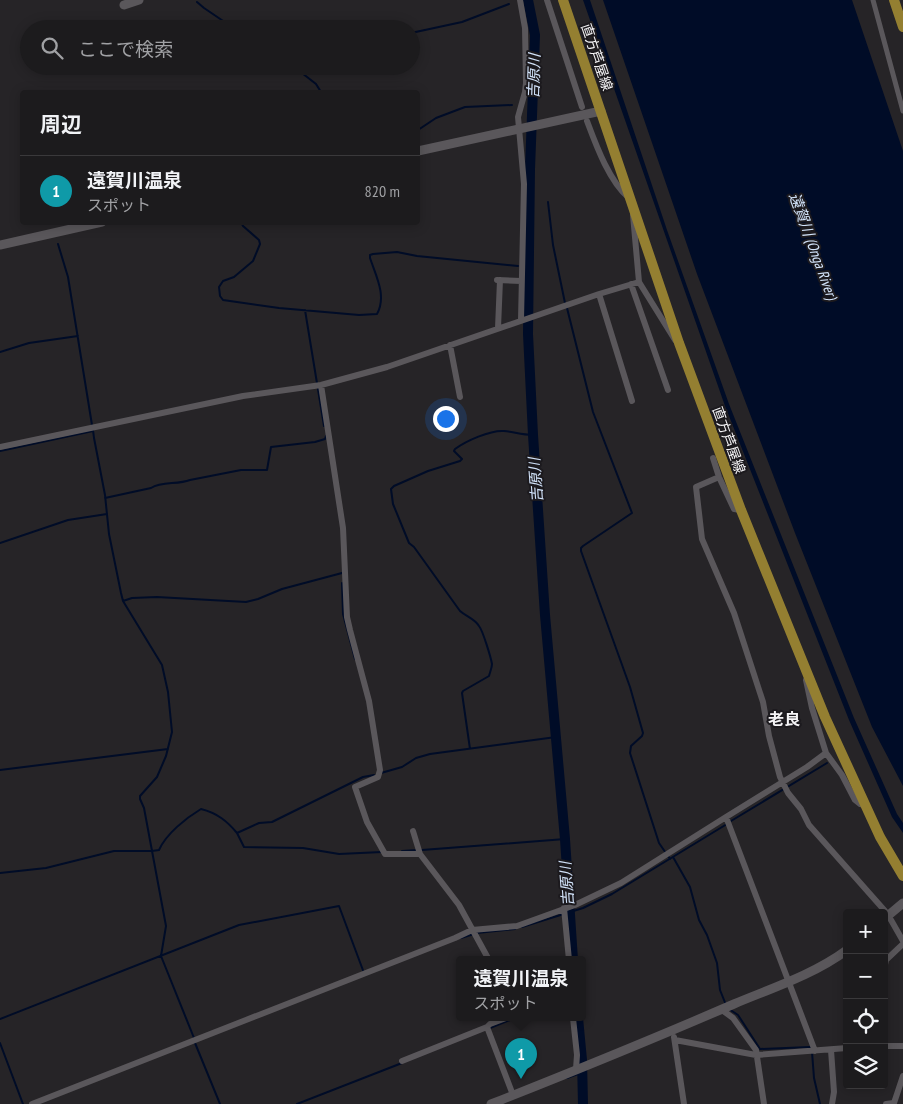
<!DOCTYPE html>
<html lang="ja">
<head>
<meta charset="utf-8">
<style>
	body { margin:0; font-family:"PT Sans Narrow","Noto Sans JP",sans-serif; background:#252426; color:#f1f3f6 }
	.controls { position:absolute; right:15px; bottom:15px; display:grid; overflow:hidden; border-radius:5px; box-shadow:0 2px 12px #0003 }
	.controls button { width:45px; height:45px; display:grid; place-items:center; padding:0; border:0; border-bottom:1px solid #3a393b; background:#1c1b1d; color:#f1f3f6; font:25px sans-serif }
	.you { position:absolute; left:445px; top:418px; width:18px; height:18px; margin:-12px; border:4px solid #fff; border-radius:50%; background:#1a73e8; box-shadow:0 0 0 8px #1a73e833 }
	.badge { display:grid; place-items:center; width:32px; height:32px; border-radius:50%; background:#53cdca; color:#fff; font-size:16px; font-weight:700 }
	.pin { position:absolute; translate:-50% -41px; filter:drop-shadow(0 1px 2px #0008) }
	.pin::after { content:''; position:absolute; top:26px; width:18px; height:15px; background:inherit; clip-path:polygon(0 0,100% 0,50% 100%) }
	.popup { position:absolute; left:456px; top:956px; width:130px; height:65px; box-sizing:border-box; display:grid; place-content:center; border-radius:5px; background:#1c1b1d; filter:drop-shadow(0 1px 4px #0005); font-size:16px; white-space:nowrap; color:#a0a1a4 }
	.popup b { font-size:19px; color:#f1f3f6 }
	.popup::after { content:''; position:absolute; left:50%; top:100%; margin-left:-10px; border:10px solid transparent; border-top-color:#1c1b1d }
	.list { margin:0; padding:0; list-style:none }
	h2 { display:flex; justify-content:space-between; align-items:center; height:65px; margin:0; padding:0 20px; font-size:21px }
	h2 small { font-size:16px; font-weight:400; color:#a0a1a4 }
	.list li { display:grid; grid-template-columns:32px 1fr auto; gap:15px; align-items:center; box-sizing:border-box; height:70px; padding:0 20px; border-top:1px solid #3a393b }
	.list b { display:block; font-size:19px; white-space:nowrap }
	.list p { margin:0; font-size:16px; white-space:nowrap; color:#a0a1a4 }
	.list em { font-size:16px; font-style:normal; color:#a0a1a4 }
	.icon { flex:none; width:28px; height:28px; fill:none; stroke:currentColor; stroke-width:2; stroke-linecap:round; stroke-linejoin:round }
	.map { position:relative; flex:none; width:903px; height:1104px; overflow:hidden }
	.search { position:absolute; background:#1c1b1d; box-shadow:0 2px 12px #0003; left:20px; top:20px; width:400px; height:55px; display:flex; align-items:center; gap:12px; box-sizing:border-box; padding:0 18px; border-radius:28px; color:#a0a1a4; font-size:19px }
	.panel { position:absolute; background:#1c1b1d; box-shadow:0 2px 12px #0003; left:20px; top:90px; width:400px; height:135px; border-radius:5px }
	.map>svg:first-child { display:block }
	.water { fill:#000c27 }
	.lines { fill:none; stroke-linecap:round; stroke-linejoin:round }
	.stream { stroke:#000c27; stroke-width:2 }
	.river { stroke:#000c27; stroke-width:10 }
	.pedestrian { stroke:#5a575b; stroke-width:5 }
	.minor { stroke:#5a575b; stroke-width:6 }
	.tertiary { stroke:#5a575b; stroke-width:9 }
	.primary { stroke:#947f31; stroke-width:10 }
	.labels { text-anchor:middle; stroke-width:4; stroke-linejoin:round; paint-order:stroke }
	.street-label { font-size:14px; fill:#f5f4f6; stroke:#1c1a1e }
	.water-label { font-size:15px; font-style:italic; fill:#d2e3fa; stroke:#1c1a1e }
	.quarter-label { font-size:16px; font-weight:bold; fill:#f5f4f6; stroke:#1c1a1e }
</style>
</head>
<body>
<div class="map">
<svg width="903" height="1104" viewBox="0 0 903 1104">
	<rect width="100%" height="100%" fill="#262427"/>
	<path class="water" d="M583 0H590L667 230 729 404 854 718 897 814 903 823V833L892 817 849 720 725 406Z
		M603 0H852L903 151V786L872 727 795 533 697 274Z"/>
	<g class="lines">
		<path class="stream" d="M197 2 204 8 235 29
			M411 33 462 22 509 4
			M293 66 316 84 321 92
			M529 104H533
			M418 130 436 118 465 107 512 105
			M548 202 553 245 565 303
			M241 222 243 226 259 240 260 244 253 261 234 277 223 281 219 287 220 296 223 300 279 308 359 315 377 314C387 296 376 276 370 258V255L373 254 397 252 417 256 518 266
			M58 244 68 277 92 425
			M567 308 593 412 632 513 583 546 581 548V551L630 687 643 733 642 736 631 746 630 753 659 843 670 859
			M305 310 324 426
			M0 352 29 343 78 336
			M93 430 94 438 105 495 109 534 121 593 123 601 162 665 168 692 172 732 166 756 157 777 140 796V799L144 808 166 926 161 956 194 1038
			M0 451 93 431
			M105 498 151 488C162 481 177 485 190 480L241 470H267L271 447 315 442 325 439 326 436
			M0 543 68 520 107 514
			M342 583 343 614 355 659
			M123 601 132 598 157 597 246 602 258 599 282 589 342 573
			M470 749 462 693 463 691 489 676C490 672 492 668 492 664 491 658 483 631 479 626 475 619 467 617 460 611L414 547 409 543 393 504 391 489 394 486 428 471 460 461 462 459 454 451 455 449C466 441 490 430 504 431 514 432 522 435 533 435
			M0 770 168 749
			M381 773 402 767 416 758 430 754 556 737
			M731 821 827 763
			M237 833 244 847 303 848 339 854 382 852
			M422 850 565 839
			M402 851 417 850
			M673 857 690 887 699 920 707 935 717 963 720 990 726 1005
			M0 873 46 868 114 851H152L159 850C166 834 186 818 201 809 217 813 227 821 237 833L259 823 272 822 363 777 374 775
			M522 927 583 908 612 894 727 824
			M461 938 477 933 515 929
			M729 1009 738 1015 760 1049 810 1047V1048
			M0 1019 239 925 339 906 364 973
			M490 1028 515 1018
			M0 1043 23 1104
			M195 1043 220 1104
			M812 1052 814 1078 820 1104
			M567 1078 581 1073
			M297 1104 402 1063"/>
		<path class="river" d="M528 0 535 35 530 169 528 334 533 435 545 615 565 839 573 960
			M578 1018 582 1060 583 1104"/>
		<path class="pedestrian" d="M873 0 903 111"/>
		<path class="minor" d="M520 0 525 28 526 83 525 92 518 117 524 184 521 320
			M547 0 582 107
			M587 121C596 145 609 181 629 198
			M497 280 521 281
			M639 282 675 340
			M631 284 668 390
			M599 294 632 401
			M498 328 500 280
			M450 345 460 397
			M321 385 343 528 347 617 350 630 369 701 380 770 378 777 355 787 367 822 385 854H420
			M0 447 243 396 321 385 387 367 599 294 639 282 633 215
			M713 458 719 477 734 509 741 510
			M719 477 696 487 702 539 734 613 763 702 769 736 780 777 788 793 801 809 809 825 885 911
			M826 753 842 775 855 800 860 804 865 805
			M726 817 815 1051
			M413 831 420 854 459 905 489 960
			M564 908 569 960
			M891 920 903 941
			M884 969 886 960 903 944
			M722 1010 733 1018 756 1050 764 1104
			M573 1018 577 1055 576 1069
			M487 1027 513 1095
			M674 1037 684 1104
			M675 1040 756 1055 847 1048
			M884 1046H903
			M831 1050 834 1092 832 1104
			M402 1061 487 1027 490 1024 506 1018
			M32 1104 455 938 472 930 517 926 575 905 621 883 726 817 807 767 826 753 812 708 806 680
			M886 1104 894 1103 903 1076"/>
		<path class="tertiary" d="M124 5 139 0
			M418 151 601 111
			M0 245 102 222
			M884 919 903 903
			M491 1104C572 1072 653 1039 734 1004 772 988 813 975 847 950"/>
		<path class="primary" d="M563 0 679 343 741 510 825 717 880 837 903 876
			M894 0 903 27"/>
	</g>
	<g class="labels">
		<g class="street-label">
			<text transform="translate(597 57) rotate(71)" y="5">直方芦屋線</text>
			<text transform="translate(729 440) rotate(70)" y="5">直方芦屋線</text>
		</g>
		<g class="water-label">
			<text transform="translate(534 76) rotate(-88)" y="5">吉原川</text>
			<text transform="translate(813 246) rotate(70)" y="5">遠賀川 (Onga River)</text>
			<text transform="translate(536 480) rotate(-94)" y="5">吉原川</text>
			<text transform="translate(567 884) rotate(-94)" y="5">吉原川</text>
		</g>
		<g class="quarter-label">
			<text x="784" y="725">老良</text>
		</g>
	</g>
</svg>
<div class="controls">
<button>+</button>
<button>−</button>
<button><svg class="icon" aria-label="locate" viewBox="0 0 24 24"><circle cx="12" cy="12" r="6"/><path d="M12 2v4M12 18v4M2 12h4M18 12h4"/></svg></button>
<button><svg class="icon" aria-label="layers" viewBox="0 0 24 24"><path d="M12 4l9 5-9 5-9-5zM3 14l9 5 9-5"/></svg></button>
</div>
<div class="you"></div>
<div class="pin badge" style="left:521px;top:1079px;background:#0f9aa8">1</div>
<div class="popup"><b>遠賀川温泉</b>スポット</div>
<div class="search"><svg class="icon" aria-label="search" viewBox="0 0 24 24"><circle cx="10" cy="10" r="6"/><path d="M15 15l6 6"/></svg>ここで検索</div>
<section class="panel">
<h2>周辺<small></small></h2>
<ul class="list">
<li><span class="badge" style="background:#0f9aa8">1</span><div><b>遠賀川温泉</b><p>スポット</p></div><em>820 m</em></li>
</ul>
</section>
</div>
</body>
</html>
